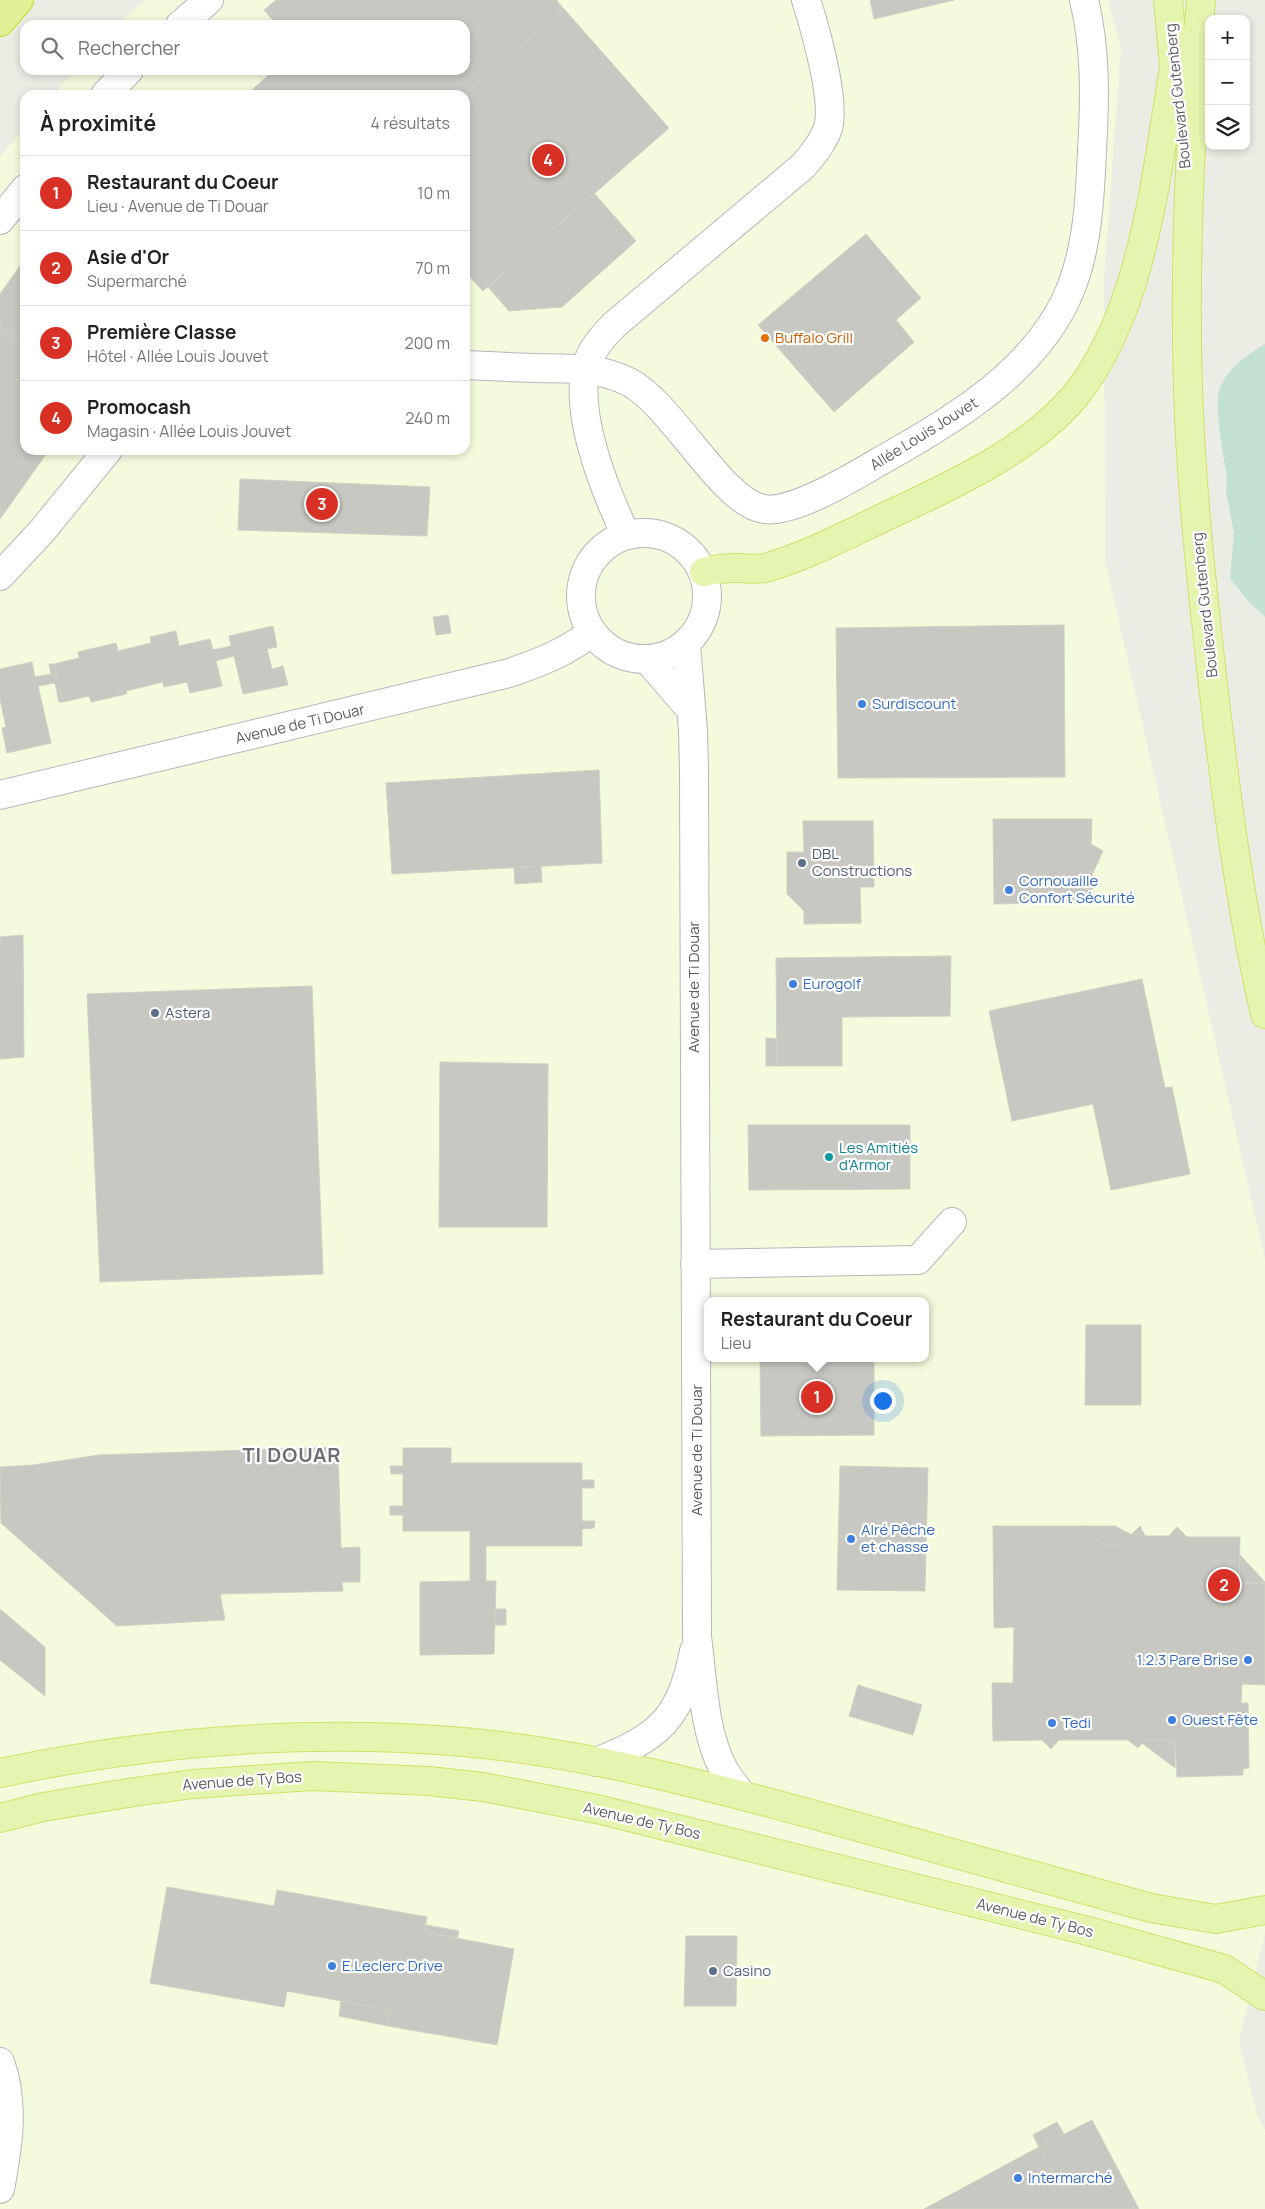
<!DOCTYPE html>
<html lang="fr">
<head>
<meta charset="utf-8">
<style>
	body { margin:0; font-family:Manrope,sans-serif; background:#f2f2f2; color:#222 }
	.controls { position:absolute; right:15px; top:15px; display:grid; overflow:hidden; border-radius:10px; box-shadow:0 2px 8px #0003 }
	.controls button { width:45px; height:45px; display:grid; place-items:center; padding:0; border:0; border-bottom:1px solid #e0e0e0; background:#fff; color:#222; font:25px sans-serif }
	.you { position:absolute; left:882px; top:1400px; width:18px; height:18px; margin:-12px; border:4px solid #fff; border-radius:50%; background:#1a73e8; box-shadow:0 0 0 8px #1a73e833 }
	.badge { display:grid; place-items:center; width:32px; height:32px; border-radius:50%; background:#d93025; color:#fff; font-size:16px; font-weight:700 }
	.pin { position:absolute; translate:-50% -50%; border:2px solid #fff; box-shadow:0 1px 5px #0006 }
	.popup { position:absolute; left:704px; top:1297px; width:225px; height:65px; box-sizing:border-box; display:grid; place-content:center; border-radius:10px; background:#fff; filter:drop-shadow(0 1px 4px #0005); font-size:16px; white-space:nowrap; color:#767676 }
	.popup b { font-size:19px; color:#222 }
	.popup::after { content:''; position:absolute; left:50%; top:100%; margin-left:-10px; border:10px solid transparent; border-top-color:#fff }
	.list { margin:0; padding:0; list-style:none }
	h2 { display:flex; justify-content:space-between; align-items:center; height:65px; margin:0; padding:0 20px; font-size:21px }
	h2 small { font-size:16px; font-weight:400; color:#767676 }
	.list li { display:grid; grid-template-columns:32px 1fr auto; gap:15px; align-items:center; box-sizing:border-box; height:75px; padding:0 20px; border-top:1px solid #e0e0e0 }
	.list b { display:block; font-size:19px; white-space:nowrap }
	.list p { margin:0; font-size:16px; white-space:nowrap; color:#767676 }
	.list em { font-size:16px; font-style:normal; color:#767676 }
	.icon { flex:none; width:28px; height:28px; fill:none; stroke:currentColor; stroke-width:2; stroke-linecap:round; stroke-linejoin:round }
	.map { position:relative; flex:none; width:1265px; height:2209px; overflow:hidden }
	.search { position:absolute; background:#fff; box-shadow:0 2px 8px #0003; left:20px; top:20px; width:450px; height:55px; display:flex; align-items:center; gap:12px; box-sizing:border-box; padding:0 18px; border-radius:15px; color:#767676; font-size:19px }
	.panel { position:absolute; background:#fff; box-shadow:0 2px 8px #0003; left:20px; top:90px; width:450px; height:365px; border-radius:15px }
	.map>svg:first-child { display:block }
	.commercial { fill:#f4fadc; fill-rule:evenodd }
	.green { fill:#c3e1d0 }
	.building { fill:#c7c8c1; stroke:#cfd1c3 }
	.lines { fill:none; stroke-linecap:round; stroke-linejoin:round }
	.street-casing { stroke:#b7b6bd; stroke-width:30 }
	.primary-casing { stroke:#d0e169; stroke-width:30 }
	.highway-casing { stroke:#c2d71a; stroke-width:30 }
	.street { stroke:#fff; stroke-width:28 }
	.primary { stroke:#e4f5b0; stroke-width:28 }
	.highway { stroke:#e2f097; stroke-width:28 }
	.food-dot { fill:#e8710a; stroke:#fff; stroke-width:2 }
	.shop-dot { fill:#3f7fe0; stroke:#fff; stroke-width:2 }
	.service-dot { fill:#5c6f8a; stroke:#fff; stroke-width:2 }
	.culture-dot { fill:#0f9aa8; stroke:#fff; stroke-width:2 }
	.labels { text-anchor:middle; stroke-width:4.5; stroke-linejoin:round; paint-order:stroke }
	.street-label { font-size:15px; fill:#5c5c63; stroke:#fff }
	.food-label { font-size:15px; fill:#c56008; stroke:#fff; text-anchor:start }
	.shop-label { font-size:15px; fill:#366cbe; stroke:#fff; text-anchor:start }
	.service-label { font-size:15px; fill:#4e5e75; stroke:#fff; text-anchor:start }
	.culture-label { font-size:15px; fill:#0d838f; stroke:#fff; text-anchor:start }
	.district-label { font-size:20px; font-weight:bold; letter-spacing:1px; fill:#6d6e75; stroke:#fff }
</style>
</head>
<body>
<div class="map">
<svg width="1265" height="2209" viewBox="0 0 1265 2209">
	<rect width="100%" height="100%" fill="#ebede4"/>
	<path class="commercial" d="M145 0H1108L1121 48 1104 278 1105 561 1265 1259V1933L1239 2041 1257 2115 1265 2130V2209H0V156L25 128V450H465V95H53L75 70H465V25H116ZM708 1301H926V1358H708Z"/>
	<path class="green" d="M1265 344V617L1248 601 1230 578 1234 533 1226 492 1227 479C1224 456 1216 419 1218 398 1219 374 1247 355 1265 344Z"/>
	<path class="building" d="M276 0H556L564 9 464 95H257L252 90 274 70H465V25H277L264 10Z
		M870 0H954L874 19Z
		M564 9 669 128 483 291 465 272 464 95Z
		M594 193 636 241 562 307 509 311 488 287Z
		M866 234 921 298 896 320 914 342 834 412 758 325Z
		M20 266 25 270V345L0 327V294Z
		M0 327 25 345V450H49L0 519Z
		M240 479 430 487 427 536 238 530Z
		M448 615 451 633 436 635 433 617Z
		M1064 625 1065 777 838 778 836 628Z
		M273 626 277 647 267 649 272 669 283 666 288 685 243 694 234 656 216 661 222 686 190 693 187 682 164 687 163 682 126 691 127 694 91 702 89 696 63 702 54 664 79 658 78 652 116 643 118 651 151 643 150 637 176 631 179 646 210 639 213 650 231 646 229 636Z
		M32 662 35 677 51 674 49 664H54L63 702H59L55 683 38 686 51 743 7 753 2 728 6 727 0 699V669Z
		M599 770 602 863 392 874 386 783Z
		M993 819H1092L1091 844 1103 851 1092 875 1093 902 994 904Z
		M803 821H873L874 887H860L861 923 804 924V911L787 894V852H804Z
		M541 866 542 882 515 884 514 868Z
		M23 935 24 1057 0 1059V937Z
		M951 956 950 1016 842 1017V1066H777L776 958Z
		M1142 979 1165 1088 1172 1087 1190 1174 1111 1190 1093 1104 1012 1121 989 1011Z
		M312 986 323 1274 100 1282 87 994Z
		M766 1038 777 1039V1066H766Z
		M440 1062 548 1064 547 1227H439Z
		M748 1125H910V1189L749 1190Z
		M1086 1325H1141V1405H1085Z
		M771 1358H874V1435L761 1436 760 1359Z
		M338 1447 341 1548 360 1547V1582H342L343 1591 220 1594 225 1620 117 1626 1 1523 0 1467 33 1465 99 1455Z
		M403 1448H451V1463H582V1480H594V1488H582V1521H595L594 1528 582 1529V1546H486V1581H496L494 1654 420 1655V1582L470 1581V1531H403V1515H390V1506H403V1474H391L390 1466H403Z
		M840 1466 928 1468 925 1591 837 1590Z
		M993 1526H1082L1099 1544H1122L1140 1526 1145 1536H1169L1177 1527 1187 1537H1240L1239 1583H1265V1685L1242 1684 1241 1703H1248L1249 1768 1243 1769V1775L1177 1777 1175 1741 1145 1740 1138 1748 1128 1740H1059L1051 1749 1042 1740 993 1741 992 1683H1013L1014 1627 994 1628Z
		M1082 1526H1115L1132 1535 1122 1544H1099Z
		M1240 1555 1265 1582V1583H1239Z
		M0 1609 45 1647V1696L0 1660Z
		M494 1609H506V1625H495Z
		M858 1685 922 1705 913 1735 849 1716Z
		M1145 1740 1175 1741V1768L1142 1743Z
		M167 1887 274 1906 277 1890 427 1917 424 1932 514 1949 497 2045 388 2026 390 2010 287 1991 284 2007 150 1983Z
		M426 1925 459 1931 457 1939 424 1932Z
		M686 1936H737L736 2006H684Z
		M341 2001 390 2010 388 2026 339 2016Z
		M1092 2120 1139 2209H1073L1039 2147Z
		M1057 2122 1064 2134 1039 2147 1033 2135Z
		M1039 2147 1073 2209H924Z"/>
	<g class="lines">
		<g class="street-casing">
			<path id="street" d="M180 25 209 0
				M105 95 129 70
				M0 220 25 189
				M465 365C488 366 510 367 533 368 566 369 598 366 629 382 673 405 722 503 764 509 793 514 855 476 882 460 954 420 1039 369 1071 288 1088 245 1090 196 1092 150 1095 100 1096 49 1084 0
				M581 596a63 63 0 1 1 126 0a63 63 0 1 1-126 0Z
				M626 535C605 491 570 406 589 359 594 346 604 335 614 325L803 166C813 155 823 143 828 128 836 101 815 28 806 0
				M0 576 42 531 108 450
				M686 644 693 731 694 770 697 1637C703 1680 703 1731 724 1770 729 1779 736 1787 742 1795
				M647 659 691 710
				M0 795 509 673C539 663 567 652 592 632
				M695 1264 918 1260 952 1222
				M596 1762C659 1737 680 1720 694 1651
				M0 2062C15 2103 8 2147 0 2189"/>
		</g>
		<g class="primary-casing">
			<path id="primary" d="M1168 0 1176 87
				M1201 0C1190 129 1184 259 1188 389 1191 488 1202 587 1213 685 1226 795 1240 906 1265 1014
				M704 572C715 569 726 568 738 568 746 568 756 570 765 568 814 554 859 528 906 507 965 479 1032 447 1075 396 1144 311 1156 173 1174 68
				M0 1773C152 1741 309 1729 464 1742 587 1753 713 1787 833 1820 939 1850 1045 1879 1151 1908L1216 1919 1265 1910
				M0 1818 43 1807 134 1792 193 1784 312 1776 429 1781 483 1787 597 1809 1088 1931 1224 1969 1265 1996"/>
		</g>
		<g class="highway-casing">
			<path id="highway" d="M0 22 19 0"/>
		</g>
		<use href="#street" class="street"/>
		<use href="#primary" class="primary"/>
		<use href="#highway" class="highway"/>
	</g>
	<circle class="food-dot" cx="765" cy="338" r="5"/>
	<g class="shop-dot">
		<circle cx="862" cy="704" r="5"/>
		<circle cx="1009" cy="890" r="5"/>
		<circle cx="793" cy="984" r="5"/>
		<circle cx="851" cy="1539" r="5"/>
		<circle cx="1248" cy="1660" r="5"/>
		<circle cx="1172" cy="1720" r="5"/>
		<circle cx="1052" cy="1723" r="5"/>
		<circle cx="332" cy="1966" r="5"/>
		<circle cx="1018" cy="2178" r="5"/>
	</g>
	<g class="service-dot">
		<circle cx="802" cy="863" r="5"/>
		<circle cx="155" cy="1013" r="5"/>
		<circle cx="713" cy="1971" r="5"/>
	</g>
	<circle class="culture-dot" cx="829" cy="1157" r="5"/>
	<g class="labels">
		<g class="street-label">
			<text transform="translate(1178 96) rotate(-96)" y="5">Boulevard Gutenberg</text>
			<text transform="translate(924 434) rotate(-32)" y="5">Allée Louis Jouvet</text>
			<text transform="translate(1205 605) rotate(-96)" y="5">Boulevard Gutenberg</text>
			<text transform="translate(300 724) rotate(-13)" y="5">Avenue de Ti Douar</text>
			<text transform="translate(694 987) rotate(-90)" y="5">Avenue de Ti Douar</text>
			<text transform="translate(697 1450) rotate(-90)" y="5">Avenue de Ti Douar</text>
			<text transform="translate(242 1781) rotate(-4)" y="5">Avenue de Ty Bos</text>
			<text transform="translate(642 1821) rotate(13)" y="5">Avenue de Ty Bos</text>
			<text transform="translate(1035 1918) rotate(14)" y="5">Avenue de Ty Bos</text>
		</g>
		<g class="food-label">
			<text x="775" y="343">Buffalo Grill</text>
		</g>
		<g class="shop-label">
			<text x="872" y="709">Surdiscount</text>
			<text x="1019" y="886">Cornouaille<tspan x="1019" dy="17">Confort Sécurité</tspan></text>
			<text x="803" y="989">Eurogolf</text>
			<text x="861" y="1535">Alré Pêche<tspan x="861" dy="17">et chasse</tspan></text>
			<text x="1238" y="1665" text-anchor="end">1.2.3 Pare Brise</text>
			<text x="1182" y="1725">Ouest Fête</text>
			<text x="1062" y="1728">Tedi</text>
			<text x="342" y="1971">E.Leclerc Drive</text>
			<text x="1028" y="2183">Intermarché</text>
		</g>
		<g class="service-label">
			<text x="812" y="859">DBL<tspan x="812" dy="17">Constructions</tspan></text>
			<text x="165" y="1018">Astera</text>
			<text x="723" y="1976">Casino</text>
		</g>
		<g class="culture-label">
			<text x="839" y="1153">Les Amitiés<tspan x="839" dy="17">d'Armor</tspan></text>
		</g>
		<g class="district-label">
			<text x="292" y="1462">TI DOUAR</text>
		</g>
	</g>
</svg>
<div class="controls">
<button>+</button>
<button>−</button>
<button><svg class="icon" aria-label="layers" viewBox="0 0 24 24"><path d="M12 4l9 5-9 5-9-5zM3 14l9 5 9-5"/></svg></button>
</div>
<div class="you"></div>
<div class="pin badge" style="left:817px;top:1397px">1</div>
<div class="popup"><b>Restaurant du Coeur</b>Lieu</div>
<div class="pin badge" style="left:1224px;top:1585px">2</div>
<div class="pin badge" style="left:322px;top:504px">3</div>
<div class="pin badge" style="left:548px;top:160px">4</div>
<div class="search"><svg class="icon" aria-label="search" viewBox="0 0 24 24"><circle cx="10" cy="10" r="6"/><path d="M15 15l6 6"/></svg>Rechercher</div>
<section class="panel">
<h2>À proximité<small>4 résultats</small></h2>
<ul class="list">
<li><span class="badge">1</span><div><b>Restaurant du Coeur</b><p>Lieu · Avenue de Ti Douar</p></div><em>10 m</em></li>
<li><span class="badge">2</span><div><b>Asie d'Or</b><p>Supermarché</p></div><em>70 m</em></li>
<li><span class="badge">3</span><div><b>Première Classe</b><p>Hôtel · Allée Louis Jouvet</p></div><em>200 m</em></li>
<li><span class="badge">4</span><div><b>Promocash</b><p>Magasin · Allée Louis Jouvet</p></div><em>240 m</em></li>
</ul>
</section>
</div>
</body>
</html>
